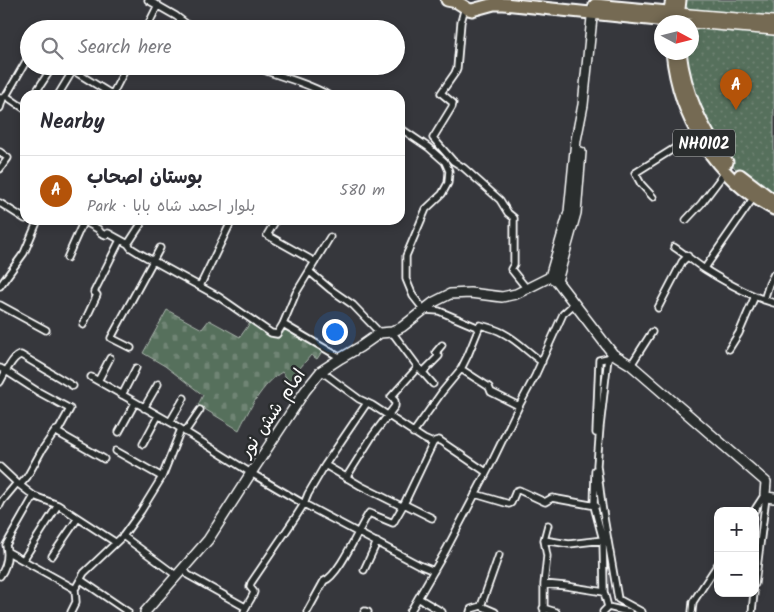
<!DOCTYPE html>
<html lang="en">
<head>
<meta charset="utf-8">
<style>
	body { margin:0; font-family:Kalam,"Playpen Sans Arabic",sans-serif; background:#f2f2f3; color:#2b2b33 }
	.controls { position:absolute; right:15px; bottom:15px; display:grid; overflow:hidden; border-radius:10px; box-shadow:0 2px 8px #0003 }
	.controls button { width:45px; height:45px; display:grid; place-items:center; padding:0; border:0; border-bottom:1px solid #e1e1e2; background:#fff; color:#2b2b33; font:25px sans-serif }
	.compass { position:absolute; left:654px; top:15px; width:45px; height:45px; border-radius:50%; background:#fff; box-shadow:0 2px 8px #0003; rotate:97deg }
	.you { position:absolute; left:334px; top:331px; width:18px; height:18px; margin:-12px; border:4px solid #fff; border-radius:50%; background:#1a73e8; box-shadow:0 0 0 8px #1a73e833 }
	.badge { display:grid; place-items:center; width:32px; height:32px; border-radius:50%; background:#b45309; color:#fff; font-size:16px; font-weight:700 }
	.pin { position:absolute; translate:-50% -41px; filter:drop-shadow(0 1px 2px #0008) }
	.pin::after { content:''; position:absolute; top:26px; width:18px; height:15px; background:inherit; clip-path:polygon(0 0,100% 0,50% 100%) }
	.list { margin:0; padding:0; list-style:none }
	h2 { display:flex; justify-content:space-between; align-items:center; height:65px; margin:0; padding:0 20px; font-size:21px }
	h2 small { font-size:16px; font-weight:400; color:#7c7c81 }
	.list li { display:grid; grid-template-columns:32px 1fr auto; gap:15px; align-items:center; box-sizing:border-box; height:70px; padding:0 20px; border-top:1px solid #e1e1e2 }
	.list b { display:block; font-size:19px; white-space:nowrap }
	.list p { margin:0; font-size:16px; white-space:nowrap; color:#7c7c81 }
	.list em { font-size:16px; font-style:normal; color:#7c7c81 }
	.icon { flex:none; width:28px; height:28px; fill:none; stroke:currentColor; stroke-width:2; stroke-linecap:round; stroke-linejoin:round }
	.map { position:relative; flex:none; width:774px; height:612px; overflow:hidden }
	.search { position:absolute; background:#fff; box-shadow:0 2px 8px #0003; left:20px; top:20px; width:385px; height:55px; display:flex; align-items:center; gap:12px; box-sizing:border-box; padding:0 18px; border-radius:28px; color:#7c7c81; font-size:19px }
	.panel { position:absolute; background:#fff; box-shadow:0 2px 8px #0003; left:20px; top:90px; width:385px; height:135px; border-radius:15px }
	.map>svg:first-child { display:block }
	.cemetery { fill:url(#cemetery-stones); stroke:#abb7ae }
	.park { fill:url(#park-dots); stroke:#abb7ae }
	.lines { fill:none; stroke-linecap:round; stroke-linejoin:round }
	.street-casing { stroke:#fff; stroke-width:9 }
	.secondary-casing { stroke:#fff; stroke-width:12 }
	.primary-casing { stroke:#fff; stroke-width:12 }
	.highway-casing { stroke:#fff; stroke-width:15 }
	.street { stroke:#2a2d2e; stroke-width:5.5 }
	.secondary { stroke:#2a2d2e; stroke-width:9 }
	.primary { stroke:#756b52; stroke-width:9 }
	.highway { stroke:#756b52; stroke-width:11 }
	.labels { text-anchor:middle; stroke-width:5; stroke-linejoin:round; paint-order:stroke }
	.shield { fill:#2a2d2e; stroke:#bfc0c0; stroke-width:1 }
	.shield-label { font-size:16px; font-weight:bold; fill:#fff }
	.street-label { font-size:18px; fill:#fff; stroke:#2a2d2e }
</style>
</head>
<body>
<div class="map">
<svg width="774" height="612" viewBox="0 0 774 612">
	<defs>
		<pattern id="cemetery-stones" width="16" height="16" patternUnits="userSpaceOnUse" patternTransform="scale(1.25)"><rect width="16" height="16" fill="#576f5c"/><path d="M2 7V4a2 2 0 0 1 4 0v3zM10 15v-3a2 2 0 0 1 4 0v3z" fill="#708574"/></pattern>
		<pattern id="park-dots" width="8" height="8" patternUnits="userSpaceOnUse" patternTransform="scale(1.25)"><rect width="8" height="8" fill="#576f5c"/><path d="M2 2h.1M6 6h.1" fill="none" stroke="#708574" stroke-width="1.8" stroke-linecap="round"/></pattern>
	</defs>
	<rect width="100%" height="100%" fill="#36373c"/>
	<filter id="ink" filterUnits="userSpaceOnUse"><feTurbulence type="fractalNoise" baseFrequency=".02" numOctaves="2"/><feDisplacementMap in="SourceGraphic" scale="10" xChannelSelector="R" yChannelSelector="G"/><feConvolveMatrix kernelMatrix="1 2 1 2 8 2 1 2 1" color-interpolation-filters="sRGB"/></filter>
	<g filter="url(#ink)">
		<path class="cemetery" d="M167 310 202 329 209 320 240 337 250 323 278 339 286 329 323 350 317 359 311 355 289 381 282 372C263 383 248 411 239 430L198 405 203 395 165 366 143 353Z"/>
		<path class="park" d="M684 0H774V199L742 176 729 161 692 97 684 53 692 52V22H681Z"/>
		<g class="lines">
			<g class="street-casing">
				<path id="street" d="M148 0 176 16 193 29
					M465 7 461 22 457 68 455 73 441 93 453 103 452 107 433 138 453 161 464 168 500 200 508 213 514 218V264L511 269 527 289
					M146 29 158 5
					M254 66C278 77 305 81 328 95
					M34 95 53 66
					M58 95 72 72 74 71 113 95
					M112 95 127 66
					M6 96 25 109
					M0 98H3L0 108
					M3 98 6 96 29 56
					M400 128 428 147 445 162 449 171 448 183 442 194 426 209 406 256V279L413 296 424 310 439 311 479 328 480 325C488 327 496 329 503 333 517 340 529 353 542 362
					M0 152 8 158 0 169
					M653 197 641 184 635 173 697 134
					M0 203 25 219
					M82 220 98 229 101 233 106 235 108 233 128 244 131 248 139 253 219 297 271 333 277 334 283 324 341 358
					M276 220 267 235 315 262
					M686 220 701 204 726 171
					M128 244 143 221
					M674 247C685 254 695 263 706 270 727 283 750 296 774 303
					M67 258 84 220
					M705 269 707 265 754 197
					M310 272 330 289 353 305 380 333
					M0 286 24 253 38 220
					M200 286 232 220
					M764 300 769 284 774 274
					M0 305 46 330
					M658 308 682 262 688 256
					M283 324 296 293 330 237
					M83 325 97 295 94 292 120 240
					M392 332 418 367 433 384
					M131 348 111 338 160 248
					M729 349 739 333 755 296
					M613 354 608 358 600 427 597 465 602 506 618 599 642 612
					M631 365 652 332
					M0 368 6 371 0 382
					M461 369 489 387 491 392 519 406
					M321 371 359 399 372 405 424 439 433 443 435 441 439 440 486 472
					M423 372 439 356 436 352 442 345
					M91 377 170 422 251 473 304 504 419 565 434 571
					M98 381 110 358
					M122 395 136 368
					M144 408 158 384
					M170 422 184 398
					M55 431 104 459
					M119 432 135 403
					M185 432 200 410
					M413 433 442 392 461 369 468 355 479 328
					M596 433 599 360 608 358
					M143 444 158 416
					M116 451 162 477
					M325 465 361 486 401 506 404 504 432 518
					M0 467 17 483 34 496 58 505 115 542
					M595 470 594 506 603 540 604 592 608 607
					M346 478 373 435 395 406V401L391 397 418 367
					M20 485 27 477 42 450 55 431 59 429 70 409 37 391 6 371C10 365 14 356 21 355L73 386
					M475 494 509 504 511 503 516 491 519 490 545 502 552 498 596 506
					M0 505 2 501 17 483
					M754 511 765 494
					M548 525 544 540 547 556 544 584 566 586 604 592
					M123 536 177 576
					M544 540 569 544 603 540
					M8 552 75 589
					M52 556 78 518
					M23 560 58 505
					M184 569 188 575 245 607
					M364 570 377 542
					M0 576C7 566 9 557 6 545L34 496
					M81 580 128 612
					M755 584 766 497
					M418 598 442 612
					M481 606 499 555
					M543 608 556 612
					M71 612 76 602 75 589 84 573 123 536 141 511 162 477 181 429
					M244 612C246 605 252 599 254 592L250 587 251 583 295 518 304 504 308 494 325 465 367 403
					M307 612 324 581C339 576 359 528 369 513L393 523 404 504 433 443
					M364 612 365 611 368 612
					M410 612 446 550 489 468 519 406 535 376 563 314 574 304
					M470 612 471 609 481 606 495 612
					M544 612V584
					M603 612 608 607 629 612
					M692 612 693 602 718 564
					M752 612 754 593"/>
			</g>
			<g class="secondary-casing">
				<path id="secondary" d="M550 277 569 212 576 140 583 105 593 8
					M557 281 576 213 581 152
					M145 612 208 540 251 473 305 391 321 371 341 358 360 347 380 333 392 332 402 327 434 302 450 294 470 293 502 297 516 294 550 277 557 281 613 354 631 365 766 482 765 494 766 497 774 498"/>
			</g>
			<g class="primary-casing">
				<path id="primary" d="M678 13 774 21
					M692 23 774 30"/>
			</g>
			<g class="highway-casing">
				<path id="highway" d="M447 0 457 2 468 9 472 10 494 4H504L677 22
					M595 5 678 13
					M668 18 672 0
					M678 18 680 0
					M672 52C679 118 715 178 774 209
					M680 52C685 93 702 130 727 162
					M740 175 774 201"/>
			</g>
			<use href="#street" class="street"/>
			<use href="#secondary" class="secondary"/>
			<use href="#primary" class="primary"/>
			<use href="#highway" class="highway"/>
		</g>
	</g>
	<g class="labels">
		<rect class="shield" x="673" y="129.5" width="62" height="27" rx="4"/>
		<g class="shield-label">
			<text x="704" y="149">NH0102</text>
		</g>
		<g class="street-label">
			<text transform="translate(272 413) rotate(-56)" y="6">امام شش نور</text>
		</g>
	</g>
</svg>
<div class="controls">
<button>+</button>
<button>−</button>
</div>
<svg class="compass" viewBox="-18 -18 36 36"><path d="M0-13l5 13h-10z" fill="#e53935"/><path d="M0 13l5-13h-10z" fill="#7c7c81"/></svg>
<div class="you"></div>
<div class="pin badge" style="left:736px;top:110px">A</div>
<div class="search"><svg class="icon" aria-label="search" viewBox="0 0 24 24"><circle cx="10" cy="10" r="6"/><path d="M15 15l6 6"/></svg>Search here</div>
<section class="panel">
<h2>Nearby<small></small></h2>
<ul class="list">
<li><span class="badge">A</span><div><b>بوستان اصحاب</b><p>Park · بلوار احمد شاه بابا</p></div><em>580 m</em></li>
</ul>
</section>
</div>
</body>
</html>
